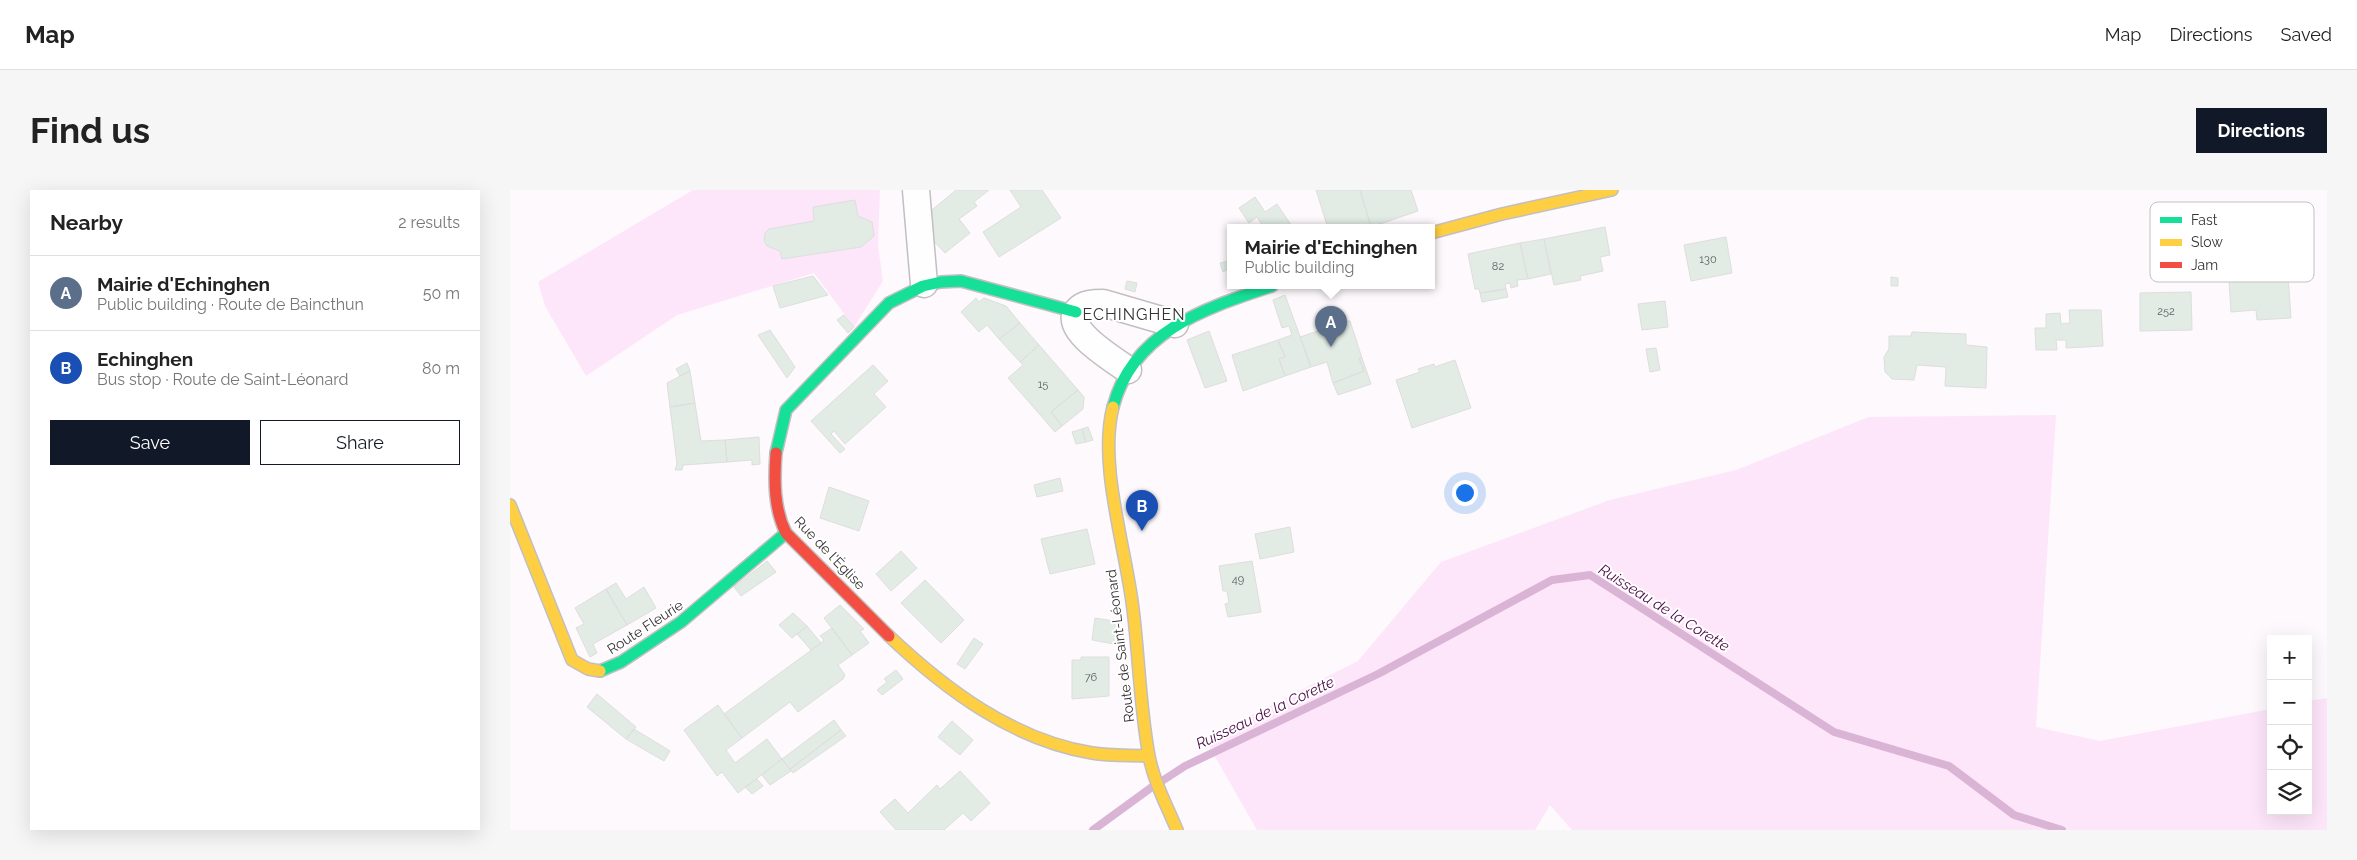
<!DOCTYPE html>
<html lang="en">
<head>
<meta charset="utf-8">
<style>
	body { margin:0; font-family:Raleway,sans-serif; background:#f6f6f6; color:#222 }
	.controls { position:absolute; right:15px; bottom:15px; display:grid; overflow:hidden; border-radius:0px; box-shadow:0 5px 20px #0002 }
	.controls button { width:45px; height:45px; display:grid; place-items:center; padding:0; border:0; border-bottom:1px solid #e0e0e0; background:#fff; color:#222; font:25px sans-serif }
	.you { position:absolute; left:954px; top:302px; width:18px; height:18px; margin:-12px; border:4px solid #fff; border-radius:50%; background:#1a73e8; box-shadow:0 0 0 8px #1a73e833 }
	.badge { display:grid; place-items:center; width:32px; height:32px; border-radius:50%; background:#111827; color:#fff; font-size:16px; font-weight:700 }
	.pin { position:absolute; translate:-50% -41px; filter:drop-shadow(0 1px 2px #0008) }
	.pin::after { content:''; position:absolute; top:26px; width:18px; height:15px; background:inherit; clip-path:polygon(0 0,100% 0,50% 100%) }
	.popup { position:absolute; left:717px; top:34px; width:208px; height:65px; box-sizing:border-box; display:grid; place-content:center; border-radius:0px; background:#fff; filter:drop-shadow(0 1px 4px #0005); font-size:16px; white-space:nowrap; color:#767676 }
	.popup b { font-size:19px; color:#222 }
	.popup::after { content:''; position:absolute; left:50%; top:100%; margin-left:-10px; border:10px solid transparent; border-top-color:#fff }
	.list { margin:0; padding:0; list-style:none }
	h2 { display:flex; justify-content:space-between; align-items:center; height:65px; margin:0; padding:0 20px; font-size:21px }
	h2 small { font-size:16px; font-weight:400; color:#767676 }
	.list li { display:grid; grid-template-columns:32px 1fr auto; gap:15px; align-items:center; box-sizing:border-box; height:75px; padding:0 20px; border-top:1px solid #e0e0e0 }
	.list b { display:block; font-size:19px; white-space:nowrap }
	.list p { margin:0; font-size:16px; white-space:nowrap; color:#767676 }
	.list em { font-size:16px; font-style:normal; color:#767676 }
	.actions { display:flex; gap:10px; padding:15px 20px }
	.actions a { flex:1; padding:11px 0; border:1px solid #111827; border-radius:0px; text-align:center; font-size:18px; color:#111827 }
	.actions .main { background:#111827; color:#fff }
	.icon { flex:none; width:28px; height:28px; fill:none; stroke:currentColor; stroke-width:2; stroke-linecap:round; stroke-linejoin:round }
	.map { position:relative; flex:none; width:1817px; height:640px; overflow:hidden; border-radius:0px }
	header { display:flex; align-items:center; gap:30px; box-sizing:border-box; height:70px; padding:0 25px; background:#fff; border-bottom:1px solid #e0e0e0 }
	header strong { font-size:24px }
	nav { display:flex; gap:28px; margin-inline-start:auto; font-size:18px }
	.intro { display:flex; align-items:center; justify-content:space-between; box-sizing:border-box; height:120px; padding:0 30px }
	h1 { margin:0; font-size:35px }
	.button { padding:12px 22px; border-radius:0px; background:#111827; color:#fff; font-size:18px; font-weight:700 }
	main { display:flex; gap:30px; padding:0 30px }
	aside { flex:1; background:#fff; border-radius:0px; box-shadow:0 5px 20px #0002 }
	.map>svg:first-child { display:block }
	.green { fill:#fee6fa }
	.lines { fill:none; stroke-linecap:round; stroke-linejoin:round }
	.stream { stroke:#d9b4d5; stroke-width:8 }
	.building { fill:#e2ece4; stroke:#dddedd }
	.street-casing { stroke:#c2bfc2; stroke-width:29 }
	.fast-casing { stroke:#c2bfc2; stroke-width:14 }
	.slow-casing { stroke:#c2bfc2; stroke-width:14 }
	.jam-casing { stroke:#c2bfc2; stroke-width:14 }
	.street { stroke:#fffeff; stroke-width:26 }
	.fast { stroke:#16e098; stroke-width:11 }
	.slow { stroke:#ffcf43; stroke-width:11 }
	.jam { stroke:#f24e42; stroke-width:11 }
	.labels { text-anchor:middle; stroke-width:4; stroke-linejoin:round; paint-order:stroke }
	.number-label { font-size:11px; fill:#616061 }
	.street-label { font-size:14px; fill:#363235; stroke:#fff }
	.water-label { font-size:15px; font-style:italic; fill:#4a0a46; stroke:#fff }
	.quarter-label { font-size:16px; letter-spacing:1px; fill:#363235; stroke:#fff }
	.key { fill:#fff; stroke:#c3c2c2; stroke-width:1 }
	.key-label { font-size:14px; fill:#363235 }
</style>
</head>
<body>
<header>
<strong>Map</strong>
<nav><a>Map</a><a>Directions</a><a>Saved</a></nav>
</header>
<div class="intro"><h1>Find us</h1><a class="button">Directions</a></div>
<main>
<aside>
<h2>Nearby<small>2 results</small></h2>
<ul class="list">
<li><span class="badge" style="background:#5c6f8a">A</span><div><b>Mairie d'Echinghen</b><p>Public building · Route de Baincthun</p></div><em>50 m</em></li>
<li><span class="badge" style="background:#1a4fb4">B</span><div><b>Echinghen</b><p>Bus stop · Route de Saint-Léonard</p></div><em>80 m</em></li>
</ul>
<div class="actions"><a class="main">Save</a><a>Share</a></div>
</aside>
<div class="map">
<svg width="1817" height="640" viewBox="0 0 1817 640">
	<rect width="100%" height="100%" fill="#fdf9fc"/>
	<path class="green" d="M183 0H370L368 56 373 91 344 137 304 83 167 125 76 186 35 116 28 92Z
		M1546 225 1526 537 1590 551 1761 519V621H1798V511L1817 508V640H1062L1040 615 1025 640H747L695 549 848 471 931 372 1100 310 1226 280 1359 227Z"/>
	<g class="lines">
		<path class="stream" d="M652 591 675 576 868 484 1042 390 1080 385 1324 542 1439 576 1504 625 1552 640
			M583 640 642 597"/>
	</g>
	<path class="building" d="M446 0H479L464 12 467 16 449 29 460 43 435 63 420 47 417 24Z
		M500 0H532L551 28 489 67 473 42 511 17Z
		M806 0H850L861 37 811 38 817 35Z
		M850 0H901L908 21 861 37Z
		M745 7 755 22 767 14 783 38H754L747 27 739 33 729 18Z
		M345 10 348 26 362 32 364 46 351 57 272 69 270 61 257 56 254 51 255 43 259 39 304 31 303 17Z
		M1095 37 1100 65 1090 67 1093 81 1070 86 1071 90 1044 95 1034 49Z
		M1216 47 1222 83 1181 91 1174 55Z
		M1034 49 1041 84 1018 89 1010 53Z
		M1010 53 1018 89 1007 90 1008 96 1001 98 1000 93 995 94 996 99 970 103 969 99H965L958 64Z
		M718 71 720 78 713 82 710 73Z
		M1778 85 1781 128 1747 130 1746 120 1721 122 1719 90Z
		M303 86 318 105 270 118 263 96Z
		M1381 87 1388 88V96H1381Z
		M617 91 627 93 625 102 615 99Z
		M996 99 998 107 972 112 970 103Z
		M1681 102 1682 140 1630 141V103Z
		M775 105 801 177 775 186 769 169 775 167 768 150 782 145 779 136 772 138 763 110Z
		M466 108 469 112 474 108 496 116 510 133 489 149 477 135 469 142 451 122Z
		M1155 111 1158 137 1132 140 1128 114Z
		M1559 120H1591L1593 156 1556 158V150H1546L1547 160H1526L1525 138H1536V124L1550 123 1551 134 1560 133Z
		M334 125 344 137 338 143 327 130Z
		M838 131H840L852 168H849L854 181 823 193 817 172 801 177 790 147Z
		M510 133 529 155 510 172 489 149Z
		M260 140 285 177 277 188 248 145Z
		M699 141 717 191 695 198 677 150Z
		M1402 142 1456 144V155L1477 157 1476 198 1435 196 1436 177 1407 175 1404 190 1382 189 1375 182 1374 167 1379 159V146H1401Z
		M768 150 775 167 769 169 775 186 733 201 722 165Z
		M529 155 568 200 541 222 552 236 545 242 498 188 513 175 510 172Z
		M1146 158 1150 180 1140 182 1136 159Z
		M849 168H852L861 194 828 205 823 193 854 181Z
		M945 170 961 218 902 238 886 190 910 182 908 179 924 174 925 177Z
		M177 173 180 181 170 186 166 179Z
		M363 175 378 191 364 204 376 217 335 254 324 241 321 244 335 259 330 263 301 231Z
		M180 181 185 213 160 217 157 193Z
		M568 200 574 207 573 219 552 236 541 222Z
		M185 213 191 251 215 250 217 272 173 275 172 280H165L167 274 160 217Z
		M578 237 583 250 576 252 572 239Z
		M572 239 576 252 566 254 562 242Z
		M249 247 250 274 242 275V270L217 272 215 250Z
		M550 288 553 301 527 307 524 295Z
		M319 297 359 311 349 341 310 328Z
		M780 337 784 362 750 369 745 344Z
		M577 339 585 374 540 384 531 349Z
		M391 361 407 378 381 401 366 384Z
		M257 371 266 382 231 406 224 397Z
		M742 371 751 422 718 427 715 414 719 413 717 401H713L709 376Z
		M415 390 454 430 431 453 391 413Z
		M106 393 116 409 134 397 146 418 117 435 96 399Z
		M96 399 117 435 83 454 87 463 80 467 66 438 74 434 65 418Z
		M330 415 354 439 350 441 359 453 342 465 314 428Z
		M283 423 297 436 282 448 269 435Z
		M585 428 609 432V455L582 450Z
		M297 436 311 453 301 460 287 444Z
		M322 438 342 465 328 475 335 485 333 489 288 522 280 512 232 548 214 524 311 453 314 450 310 446Z
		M464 448 473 454 455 479 447 474Z
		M571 467H599V506L562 509V470H571Z
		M386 480 393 489 372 505 367 500 377 492 374 489Z
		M87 504 126 537 116 549 77 517Z
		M208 515 232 548 216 560 225 573 257 549 272 569 228 603 212 582 207 586 174 540Z
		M324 530 331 540 280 579 272 569Z
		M442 531 463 550 450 565 428 547Z
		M124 539 160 561 154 571 116 549Z
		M331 540 336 546 283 583 280 579Z
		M272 569 281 581 260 595 252 585Z
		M450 581 480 613 461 631 453 623 434 640H386L370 622 385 609 398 623 427 595 430 599Z
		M247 589 253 596 242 604 235 597Z"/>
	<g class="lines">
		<g class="street-casing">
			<path id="street" d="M406 0 414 94
				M618 180C605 170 551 139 568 120 574 113 584 113 593 113L665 134"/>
		</g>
		<g class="fast-casing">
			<path id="fast" d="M603 217C623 141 696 118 762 96
				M266 263 276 220 379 113 413 96 431 92 451 91 566 122
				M90 481 111 472 171 432 276 343"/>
		</g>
		<g class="slow-casing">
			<path id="slow" d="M921 43 992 24 1102 0
				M603 217C588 275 616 358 623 419 629 467 630 518 639 566 644 592 657 616 667 640
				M0 315 62 470 78 479 90 481
				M379 446C436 500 503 550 582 563 600 566 620 565 639 566"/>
		</g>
		<g class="jam-casing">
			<path id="jam" d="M266 263C264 291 264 319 276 343L379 446"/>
		</g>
		<use href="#street" class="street"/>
		<use href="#fast" class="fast"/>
		<use href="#slow" class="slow"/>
		<use href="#jam" class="jam"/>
	</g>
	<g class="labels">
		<g class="number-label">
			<text x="1198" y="73">130</text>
			<text x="988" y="80">82</text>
			<text x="1656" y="125">252</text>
			<text x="533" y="198">15</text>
			<text x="728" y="393">49</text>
			<text x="581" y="491">76</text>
		</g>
		<g class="street-label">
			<text transform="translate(320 363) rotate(46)" y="5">Rue de l'Église</text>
			<text transform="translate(135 437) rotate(-33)" y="5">Route Fleurie</text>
			<text transform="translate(610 456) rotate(-97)" y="5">Route de Saint-Léonard</text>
		</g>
		<g class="water-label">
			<text transform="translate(1154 418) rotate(32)" y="5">Ruisseau de la Corette</text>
			<text transform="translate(755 523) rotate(-25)" y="5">Ruisseau de la Corette</text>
		</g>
		<g class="quarter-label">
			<text x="624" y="130">ECHINGHEN</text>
		</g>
	</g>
	<rect x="1640" y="12" width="164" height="80" rx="8" class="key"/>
	<rect x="1650" y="27" width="22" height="6" fill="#16e098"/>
	<rect x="1650" y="49" width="22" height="7" fill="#ffcf43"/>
	<rect x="1650" y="72" width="22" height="6" fill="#f24e42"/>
	<g class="key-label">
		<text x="1681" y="35">Fast</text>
		<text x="1681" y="57">Slow</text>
		<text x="1681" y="80">Jam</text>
	</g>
</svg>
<div class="controls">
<button>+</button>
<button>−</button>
<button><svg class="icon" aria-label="locate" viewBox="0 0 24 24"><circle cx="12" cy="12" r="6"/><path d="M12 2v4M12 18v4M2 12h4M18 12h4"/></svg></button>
<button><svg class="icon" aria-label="layers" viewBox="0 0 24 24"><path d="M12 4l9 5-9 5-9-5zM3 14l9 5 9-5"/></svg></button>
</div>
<div class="you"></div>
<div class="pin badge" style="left:821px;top:157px;background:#5c6f8a">A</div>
<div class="popup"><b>Mairie d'Echinghen</b>Public building</div>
<div class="pin badge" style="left:632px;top:341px;background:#1a4fb4">B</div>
</div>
</main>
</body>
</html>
